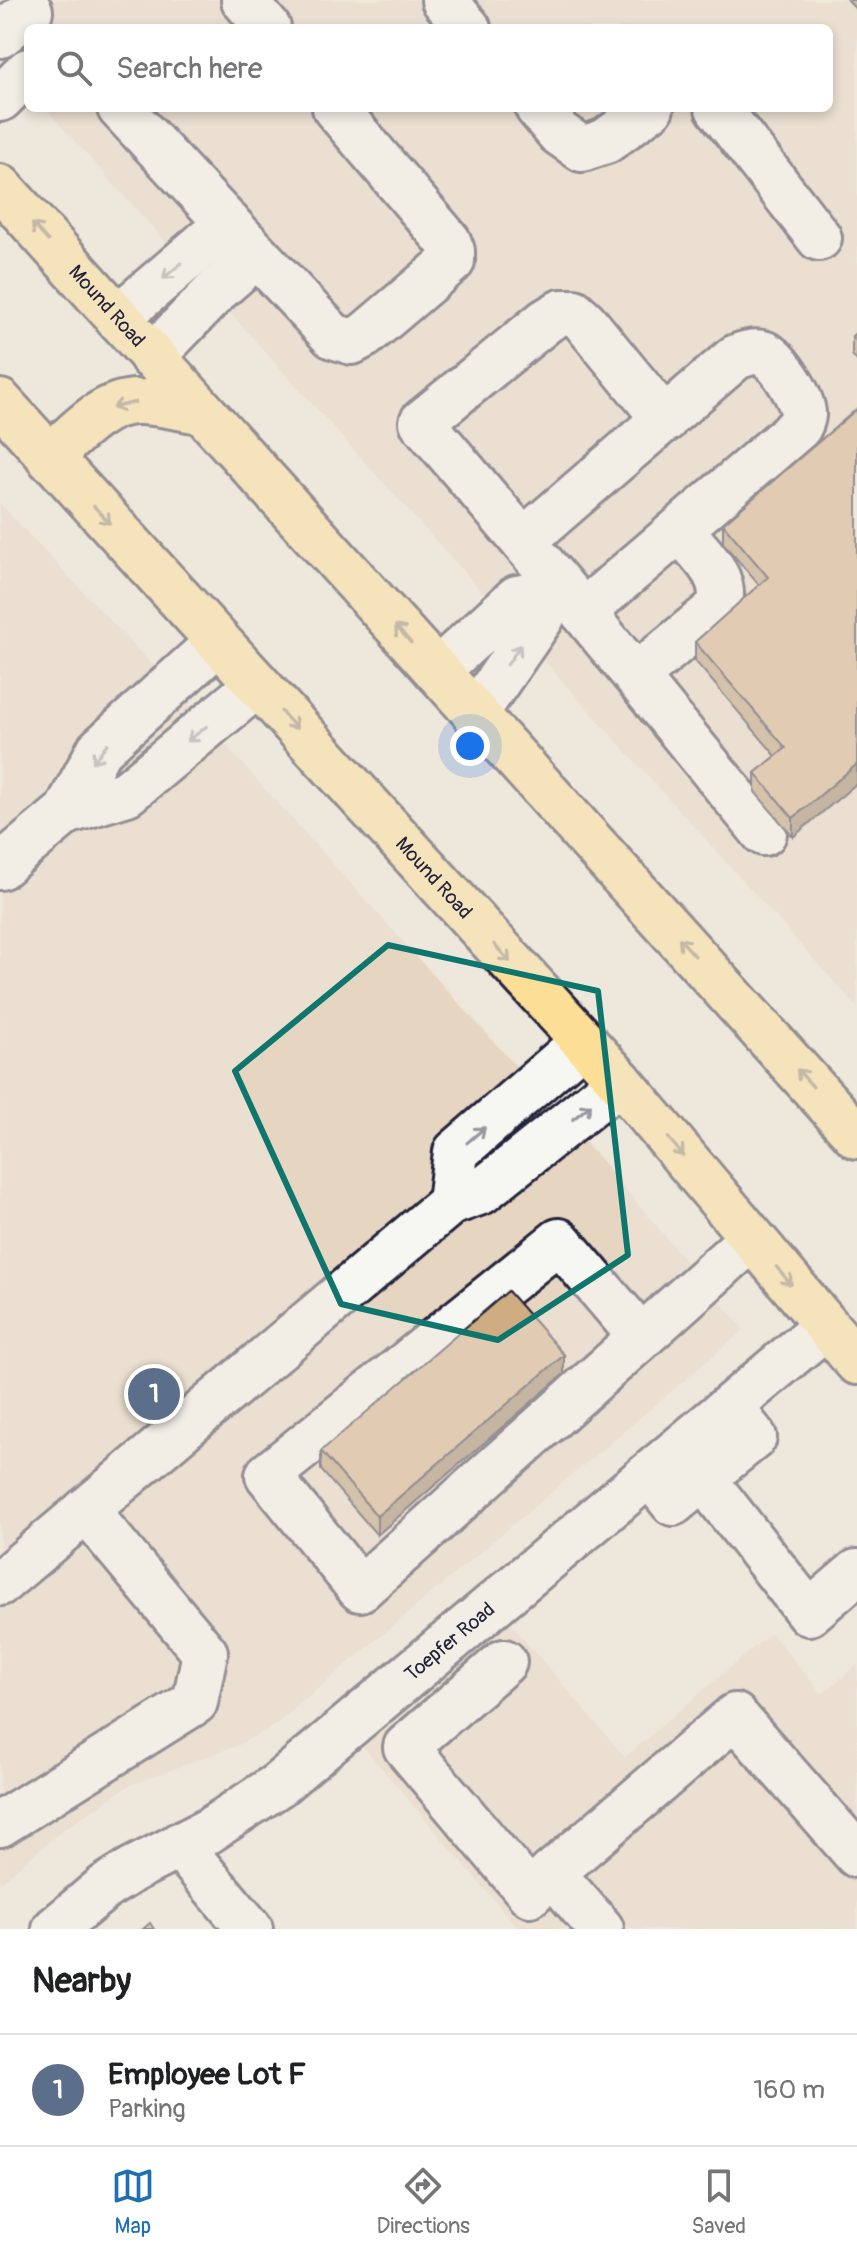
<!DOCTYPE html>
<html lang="en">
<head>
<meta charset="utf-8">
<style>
	body { margin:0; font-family:Pangolin,sans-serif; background:#f2f2f2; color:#202124 }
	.you { position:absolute; left:470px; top:746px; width:28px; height:28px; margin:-20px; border:6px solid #fff; border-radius:50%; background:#1a73e8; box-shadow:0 0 0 12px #1a73e833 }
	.badge { display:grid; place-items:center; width:52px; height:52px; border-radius:50%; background:#1f6fb2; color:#fff; font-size:26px; font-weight:700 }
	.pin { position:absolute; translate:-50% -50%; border:4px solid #fff; box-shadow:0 2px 8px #0006 }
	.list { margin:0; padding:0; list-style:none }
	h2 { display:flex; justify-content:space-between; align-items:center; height:104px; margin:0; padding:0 32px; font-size:34px }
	h2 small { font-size:26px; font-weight:400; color:#757577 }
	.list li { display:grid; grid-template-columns:52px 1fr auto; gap:24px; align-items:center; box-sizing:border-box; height:112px; padding:0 32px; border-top:2px solid #e0e0e0 }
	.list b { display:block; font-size:30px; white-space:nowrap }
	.list p { margin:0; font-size:26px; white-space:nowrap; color:#757577 }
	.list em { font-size:26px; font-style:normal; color:#757577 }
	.icon { flex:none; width:44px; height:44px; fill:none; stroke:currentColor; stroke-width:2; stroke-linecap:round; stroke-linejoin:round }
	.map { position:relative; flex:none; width:857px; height:1929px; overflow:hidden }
	.search { position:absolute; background:#fff; box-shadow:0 4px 12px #0003; left:24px; right:24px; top:24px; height:88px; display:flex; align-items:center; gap:20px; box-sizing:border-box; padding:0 28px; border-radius:12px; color:#757577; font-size:30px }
	.sheet { height:216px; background:#fff }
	nav { display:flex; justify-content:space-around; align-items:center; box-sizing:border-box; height:112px; border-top:2px solid #e0e0e0; background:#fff; font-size:22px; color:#757577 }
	nav a { display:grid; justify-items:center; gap:4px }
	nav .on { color:#1f6fb2 }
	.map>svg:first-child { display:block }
	.built { fill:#e5d5c1 }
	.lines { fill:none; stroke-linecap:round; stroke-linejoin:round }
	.minor-casing { stroke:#22223b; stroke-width:50 }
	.major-casing { stroke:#22223b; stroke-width:50 }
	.minor { stroke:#f6f6f2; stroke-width:44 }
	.major { stroke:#fcde96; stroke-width:44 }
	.wall { fill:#b39470; stroke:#22223b; stroke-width:2 }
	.shaded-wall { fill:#92785b; stroke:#22223b; stroke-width:2 }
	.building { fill:#d0ac82; stroke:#22223b; stroke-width:2 }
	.oneway { stroke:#8f8068 }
	.oneway2 { stroke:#9797a0 }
	.marked { fill:none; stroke:#0f766e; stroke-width:6; stroke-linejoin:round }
	.labels { text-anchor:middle; stroke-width:6; stroke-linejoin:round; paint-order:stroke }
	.street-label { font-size:20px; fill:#22223b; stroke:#f6f6f2 }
</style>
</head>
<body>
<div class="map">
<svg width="857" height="1929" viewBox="0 0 857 1929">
	<rect width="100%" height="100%" fill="#eee7dc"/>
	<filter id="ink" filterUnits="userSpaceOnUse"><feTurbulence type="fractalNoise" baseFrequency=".0125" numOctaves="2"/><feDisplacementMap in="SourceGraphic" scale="16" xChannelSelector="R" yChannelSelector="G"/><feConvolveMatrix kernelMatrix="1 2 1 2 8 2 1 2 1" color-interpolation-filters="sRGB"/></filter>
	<g filter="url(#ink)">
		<path class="built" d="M0 0H857V1007L45 108H829V28H28V89L0 58Z
			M0 504 159 672 600 1159 744 1330 275 1725 238 1745 130 1785 64 1829 0 1883Z
			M507 1620 625 1757 771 1633 822 1694 857 1665V1929H519L361 1744Z"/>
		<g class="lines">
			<g class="minor-casing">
				<g id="minor">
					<path d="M244 0 268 28"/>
					<path d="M444 0 468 28"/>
					<path d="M0 35 30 11"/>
					<path d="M0 99 28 71"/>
					<path d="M120 108 333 336 352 342 365 335 444 268 452 261V251L448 241 335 108"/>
					<path d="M538 108 559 133 582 149 606 141 651 108"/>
					<path d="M718 108 819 238"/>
					<path d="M117 318 228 223"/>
					<path d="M152 357 217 290 256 256"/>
					<path d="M665 420 584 321 574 312H561L546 321 422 422 583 612 764 833"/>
					<path d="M523 541 736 357C745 354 757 349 767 355 779 362 804 400 803 415 803 419 801 423 799 427L583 612"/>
					<path d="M437 671 517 598 542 594 555 580"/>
					<path d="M636 676 718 608C731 578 698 552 680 530"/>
					<path d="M475 714 542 617V594"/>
					<path d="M66 812 99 750 218 642"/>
					<path d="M0 867 66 812 127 793 257 685"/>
					<path d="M450 1203 456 1152 583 1042"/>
					<path d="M641 1337 559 1241 268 1475 360 1589 711 1275 752 1238"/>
					<path d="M650 1474 673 1503 703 1478 809 1613 857 1572"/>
					<path d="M703 1478 754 1437 730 1407"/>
					<path d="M0 1583 450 1203 481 1192 620 1081"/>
					<path d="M504 1662 406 1747 530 1894 552 1873 601 1929"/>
					<path d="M0 1824 195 1702 205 1653 86 1510"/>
					<path d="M179 1845 250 1929"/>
					<path d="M552 1873 735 1716 857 1855"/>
					<path id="s1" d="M55 1929 105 1887 132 1870 210 1830 278 1785 826 1326"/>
				</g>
			</g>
			<g class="major-casing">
				<g id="major">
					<path id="s2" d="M0 187 857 1136"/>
					<path id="s3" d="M0 402 620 1081 857 1362"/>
					<path d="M49 458C73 436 103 401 138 402 159 402 181 408 201 411"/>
				</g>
			</g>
			<use href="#minor" class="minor"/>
			<use href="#major" class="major"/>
		</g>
		<path class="wall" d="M848 0H857V11Z
			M857 332V361L852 355V336Z
			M857 409 793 837 755 792V773L776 756 695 661V642L759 585 723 543V524Z
			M564 1374 377 1535 321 1470V1451Z"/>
		<path class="shaded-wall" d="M857 764V783L793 837V818Z
			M564 1355V1374L377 1535V1516Z"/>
		<path class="building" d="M857 332V342L852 336Z
			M857 409V764L793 818 755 773 786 748 695 642 768 577 723 524Z
			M508 1291 564 1355 377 1516 321 1451Z
			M150 1923 154 1929H143Z"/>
		<defs><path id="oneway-shaft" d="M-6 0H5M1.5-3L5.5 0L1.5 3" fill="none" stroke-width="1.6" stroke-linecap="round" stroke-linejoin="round" transform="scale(2)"/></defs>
		<g class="oneway">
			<use href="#oneway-shaft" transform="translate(40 232) rotate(-132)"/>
			<use href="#oneway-shaft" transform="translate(124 405) rotate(166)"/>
			<use href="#oneway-shaft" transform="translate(102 515) rotate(48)"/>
			<use href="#oneway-shaft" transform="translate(403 634) rotate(-132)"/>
			<use href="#oneway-shaft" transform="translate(289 720) rotate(48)"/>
			<use href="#oneway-shaft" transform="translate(687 947) rotate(-132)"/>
			<use href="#oneway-shaft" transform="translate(502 953) rotate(48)"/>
			<use href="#oneway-shaft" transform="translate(805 1078) rotate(-132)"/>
			<use href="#oneway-shaft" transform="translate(676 1147) rotate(50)"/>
			<use href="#oneway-shaft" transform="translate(784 1276) rotate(50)"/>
		</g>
		<g class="oneway2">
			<use href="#oneway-shaft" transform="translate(172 271) rotate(139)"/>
			<use href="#oneway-shaft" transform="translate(514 655) rotate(-56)"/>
			<use href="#oneway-shaft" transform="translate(197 734) rotate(141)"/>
			<use href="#oneway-shaft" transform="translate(100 753) rotate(127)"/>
			<use href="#oneway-shaft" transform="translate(582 1112) rotate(-39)"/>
			<use href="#oneway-shaft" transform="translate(476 1135) rotate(-41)"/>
		</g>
	</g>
	<path d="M0 0H857V1929H0ZM388 945 598 991 628 1255 498 1340 341 1304 235 1071Z" fill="#eee7dc" fill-opacity=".55" fill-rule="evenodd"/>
	<path class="marked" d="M388 945 598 991 628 1255 498 1340 341 1304 235 1071Z"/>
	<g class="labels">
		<g class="street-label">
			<text dy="7" stroke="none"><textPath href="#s2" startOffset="160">Mound Road</textPath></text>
			<text dy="7" stroke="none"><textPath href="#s3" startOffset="644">Mound Road</textPath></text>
			<text dy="7" stroke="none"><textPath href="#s1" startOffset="490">Toepfer Road</textPath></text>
		</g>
	</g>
</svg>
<div class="you"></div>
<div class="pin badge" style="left:154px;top:1394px;background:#5c6f8a">1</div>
<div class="search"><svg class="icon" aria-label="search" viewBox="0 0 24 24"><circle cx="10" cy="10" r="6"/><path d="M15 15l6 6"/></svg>Search here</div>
</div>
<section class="sheet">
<h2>Nearby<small></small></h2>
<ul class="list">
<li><span class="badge" style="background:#5c6f8a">1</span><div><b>Employee Lot F</b><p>Parking</p></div><em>160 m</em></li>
</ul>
</section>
<nav>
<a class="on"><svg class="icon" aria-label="map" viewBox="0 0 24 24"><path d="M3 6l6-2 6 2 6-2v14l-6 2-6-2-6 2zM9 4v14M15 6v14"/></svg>Map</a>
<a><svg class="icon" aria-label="directions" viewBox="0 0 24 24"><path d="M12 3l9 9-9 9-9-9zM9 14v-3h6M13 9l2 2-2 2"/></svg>Directions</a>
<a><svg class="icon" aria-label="saved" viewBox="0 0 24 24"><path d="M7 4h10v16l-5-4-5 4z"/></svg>Saved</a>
</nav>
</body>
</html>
